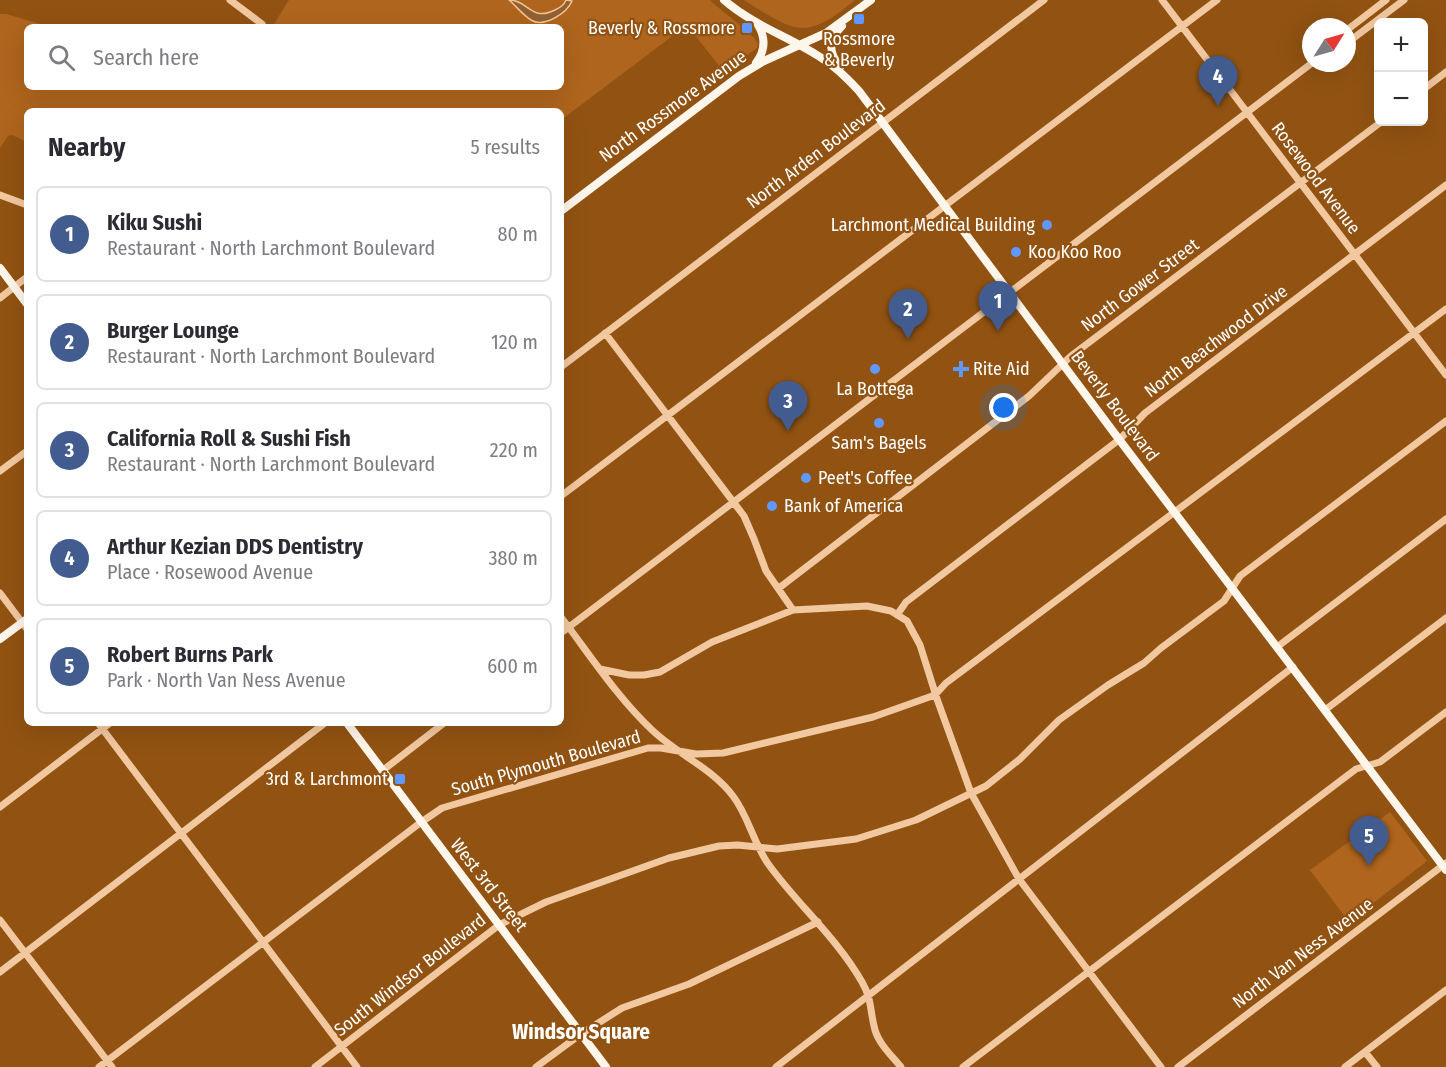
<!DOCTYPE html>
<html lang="en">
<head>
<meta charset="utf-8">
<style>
	body { margin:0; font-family:"Fira Sans Condensed",sans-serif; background:#f7f7f7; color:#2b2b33 }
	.controls { position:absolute; right:18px; top:18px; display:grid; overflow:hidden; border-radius:9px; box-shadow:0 6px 24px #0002 }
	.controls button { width:54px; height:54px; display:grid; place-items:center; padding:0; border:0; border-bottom:2px solid #e1e1e2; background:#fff; color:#2b2b33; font:30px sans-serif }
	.compass { position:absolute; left:1302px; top:18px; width:54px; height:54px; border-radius:50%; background:#fff; box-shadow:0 6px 24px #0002; rotate:53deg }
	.you { position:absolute; left:1004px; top:408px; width:21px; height:21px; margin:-15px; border:4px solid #fff; border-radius:50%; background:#1a73e8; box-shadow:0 0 0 9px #1a73e833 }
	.badge { display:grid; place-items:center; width:39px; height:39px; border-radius:50%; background:#435c8f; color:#fff; font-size:20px; font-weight:700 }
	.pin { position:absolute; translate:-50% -50px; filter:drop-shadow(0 2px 3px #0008) }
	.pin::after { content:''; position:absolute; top:32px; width:21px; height:18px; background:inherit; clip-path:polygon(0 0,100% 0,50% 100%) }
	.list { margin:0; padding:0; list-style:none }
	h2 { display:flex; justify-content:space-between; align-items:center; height:78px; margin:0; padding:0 24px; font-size:26px }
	h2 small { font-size:20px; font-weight:400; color:#7c7c81 }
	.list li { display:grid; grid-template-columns:39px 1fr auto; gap:18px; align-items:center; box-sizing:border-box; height:96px; margin:0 12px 12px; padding:0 12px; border:2px solid #e1e1e2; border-radius:9px }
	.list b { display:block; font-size:22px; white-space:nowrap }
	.list p { margin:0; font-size:20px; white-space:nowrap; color:#7c7c81 }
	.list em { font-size:20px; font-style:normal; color:#7c7c81 }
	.icon { flex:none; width:33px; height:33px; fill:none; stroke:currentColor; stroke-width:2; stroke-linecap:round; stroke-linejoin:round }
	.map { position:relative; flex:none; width:1446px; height:1067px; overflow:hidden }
	.search { position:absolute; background:#fff; box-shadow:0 6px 24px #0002; left:24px; top:24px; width:540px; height:66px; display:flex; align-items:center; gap:15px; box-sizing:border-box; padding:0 21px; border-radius:9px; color:#7c7c81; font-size:22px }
	.panel { position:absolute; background:#fff; box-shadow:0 6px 24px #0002; left:24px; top:108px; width:540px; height:618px; border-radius:9px }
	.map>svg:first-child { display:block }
	.green { fill:#af651d }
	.water { fill:#906132; stroke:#f5c192; stroke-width:1.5 }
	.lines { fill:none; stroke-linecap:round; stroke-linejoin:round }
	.minor { stroke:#f2c8a0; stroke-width:7 }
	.major { stroke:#fff6eb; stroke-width:8 }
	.poi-dot { fill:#6198ff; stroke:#925312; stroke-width:2 }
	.labels { text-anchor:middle; stroke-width:4.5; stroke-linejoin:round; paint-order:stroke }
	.poi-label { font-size:18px; fill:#fff; stroke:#925312; text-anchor:start }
	.street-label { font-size:18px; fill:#fff; stroke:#925312 }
	.quarter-label { font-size:21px; font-weight:bold; fill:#fff; stroke:#925312 }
</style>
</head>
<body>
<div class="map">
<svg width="1446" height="1067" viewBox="0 0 1446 1067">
	<rect width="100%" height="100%" fill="#925312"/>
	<path class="green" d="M289 0H710C720 11 755 34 758 44L757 48 724 72 687 25 561 120V111H27V142L12 135 8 136 0 148V14H6L51 27H27V87H561V27H272Z
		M744 0H855C805 42 795 32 744 0Z
		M1390 812 1427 861 1349 922 1310 870Z"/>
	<path class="water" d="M509 0C528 0 531 22 555 10 561 7 564 5 566 0L572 1C567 13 544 28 531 20 523 15 516 6 509 0Z"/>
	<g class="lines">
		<path class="minor" d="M230 0 262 24
			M1162 0 1446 375
			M1347 30 1386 0
			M1347 43 1404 0
			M1424 89 1446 72
			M0 195 27 205
			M0 298 27 277
			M605 333 744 516 754 539 766 571 793 610
			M561 367 1044 0
			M0 471 27 451
			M561 496 1217 0
			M779 588 1029 396 1071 356 1381 122
			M0 593 27 629
			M897 615 906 602 1120 439 1145 413 1446 185
			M561 617C590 655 617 697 652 730 677 754 712 768 733 796 749 817 753 843 769 865 798 905 837 938 862 982 872 999 870 1012 875 1030 879 1044 892 1056 901 1067
			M561 633 1312 63
			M1277 647 1446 519
			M600 669 629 675H644L660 672 712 642 793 610 867 606 891 611 907 621 920 645 937 699 971 793 1019 879 1161 1067
			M1325 710 1446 618
			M98 723 357 1067
			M382 771 444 723
			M0 807 110 723
			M0 920 112 1067
			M0 972 325 723
			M1365 1052 1377 1067
			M99 1067 420 823 442 808 648 748H661L696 754 723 753 873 717 935 695 946 683 1446 309
			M315 1067 499 925 546 902 669 858 719 846 738 845 777 849 856 839 916 820 986 786 1020 759 1059 720 1108 685 1144 663 1161 648 1224 601 1240 576 1446 421
			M536 1067 581 1034 622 1008 689 984 818 922
			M776 1067 1293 667
			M963 1067 1356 769 1380 762 1446 712
			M1178 1067 1446 863
			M1345 1067 1446 990"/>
		<path class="major" d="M724 0C754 26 788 36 820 57 835 66 847 78 859 91L1115 434 1446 870
			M756 63C765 51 766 38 758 25
			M840 67C828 52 828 40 842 26
			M561 211 739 76 764 61 826 33 871 0
			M0 268 27 304
			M0 639 27 619
			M347 723 606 1067"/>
	</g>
	<g class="poi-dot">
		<rect x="853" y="13" width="12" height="12" rx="3"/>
		<rect x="741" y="22" width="12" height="12" rx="3"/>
		<circle cx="1047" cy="225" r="6"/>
		<circle cx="1016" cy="252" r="6"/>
		<circle cx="875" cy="369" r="6"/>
		<path d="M958 360h6v6h6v6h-6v6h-6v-6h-6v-6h6z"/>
		<circle cx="879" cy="423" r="6"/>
		<circle cx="806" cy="478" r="6"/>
		<circle cx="772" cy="506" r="6"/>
		<rect x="394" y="773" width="12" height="12" rx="3"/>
	</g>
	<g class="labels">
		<g class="poi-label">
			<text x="735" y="34" text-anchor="end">Beverly &amp; Rossmore</text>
			<text x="859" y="45" text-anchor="middle">Rossmore<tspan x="859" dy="21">&amp; Beverly</tspan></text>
			<text x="1035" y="231" text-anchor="end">Larchmont Medical Building</text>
			<text x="1028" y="258">Koo Koo Roo</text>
			<text x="973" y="375">Rite Aid</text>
			<text x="875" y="395" text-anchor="middle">La Bottega</text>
			<text x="879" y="449" text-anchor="middle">Sam's Bagels</text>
			<text x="818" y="484">Peet's Coffee</text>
			<text x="784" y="512">Bank of America</text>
			<text x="388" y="785" text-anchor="end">3rd &amp; Larchmont</text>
		</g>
		<g class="street-label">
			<text transform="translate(673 106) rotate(-36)" y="6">North Rossmore Avenue</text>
			<text transform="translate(816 154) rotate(-37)" y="6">North Arden Boulevard</text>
			<text transform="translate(1316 178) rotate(53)" y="6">Rosewood Avenue</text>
			<text transform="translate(1140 285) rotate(-37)" y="6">North Gower Street</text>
			<text transform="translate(1216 341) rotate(-37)" y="6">North Beachwood Drive</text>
			<text transform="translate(1115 406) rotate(53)" y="6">Beverly Boulevard</text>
			<text transform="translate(546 763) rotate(-16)" y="6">South Plymouth Boulevard</text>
			<text transform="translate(489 885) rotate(52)" y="6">West 3rd Street</text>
			<text transform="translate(1303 953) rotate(-37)" y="6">North Van Ness Avenue</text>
			<text transform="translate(410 975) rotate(-38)" y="6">South Windsor Boulevard</text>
		</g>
		<g class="quarter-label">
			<text x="581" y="1039">Windsor Square</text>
		</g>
	</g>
</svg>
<div class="controls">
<button>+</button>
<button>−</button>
</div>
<svg class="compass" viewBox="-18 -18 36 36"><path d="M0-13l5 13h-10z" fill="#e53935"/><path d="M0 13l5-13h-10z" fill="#7c7c81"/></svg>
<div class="you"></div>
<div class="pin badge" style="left:998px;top:331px">1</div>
<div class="pin badge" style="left:908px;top:339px">2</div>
<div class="pin badge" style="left:788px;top:431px">3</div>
<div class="pin badge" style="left:1218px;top:106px">4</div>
<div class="pin badge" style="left:1369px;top:866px">5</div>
<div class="search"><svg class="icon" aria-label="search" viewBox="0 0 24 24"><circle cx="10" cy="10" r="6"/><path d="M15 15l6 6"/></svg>Search here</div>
<section class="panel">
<h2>Nearby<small>5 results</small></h2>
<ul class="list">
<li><span class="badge">1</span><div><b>Kiku Sushi</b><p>Restaurant · North Larchmont Boulevard</p></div><em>80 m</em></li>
<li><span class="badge">2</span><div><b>Burger Lounge</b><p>Restaurant · North Larchmont Boulevard</p></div><em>120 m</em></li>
<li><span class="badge">3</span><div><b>California Roll &amp; Sushi Fish</b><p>Restaurant · North Larchmont Boulevard</p></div><em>220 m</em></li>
<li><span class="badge">4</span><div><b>Arthur Kezian DDS Dentistry</b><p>Place · Rosewood Avenue</p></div><em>380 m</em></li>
<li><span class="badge">5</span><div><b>Robert Burns Park</b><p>Park · North Van Ness Avenue</p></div><em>600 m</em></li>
</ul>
</section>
</div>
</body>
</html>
